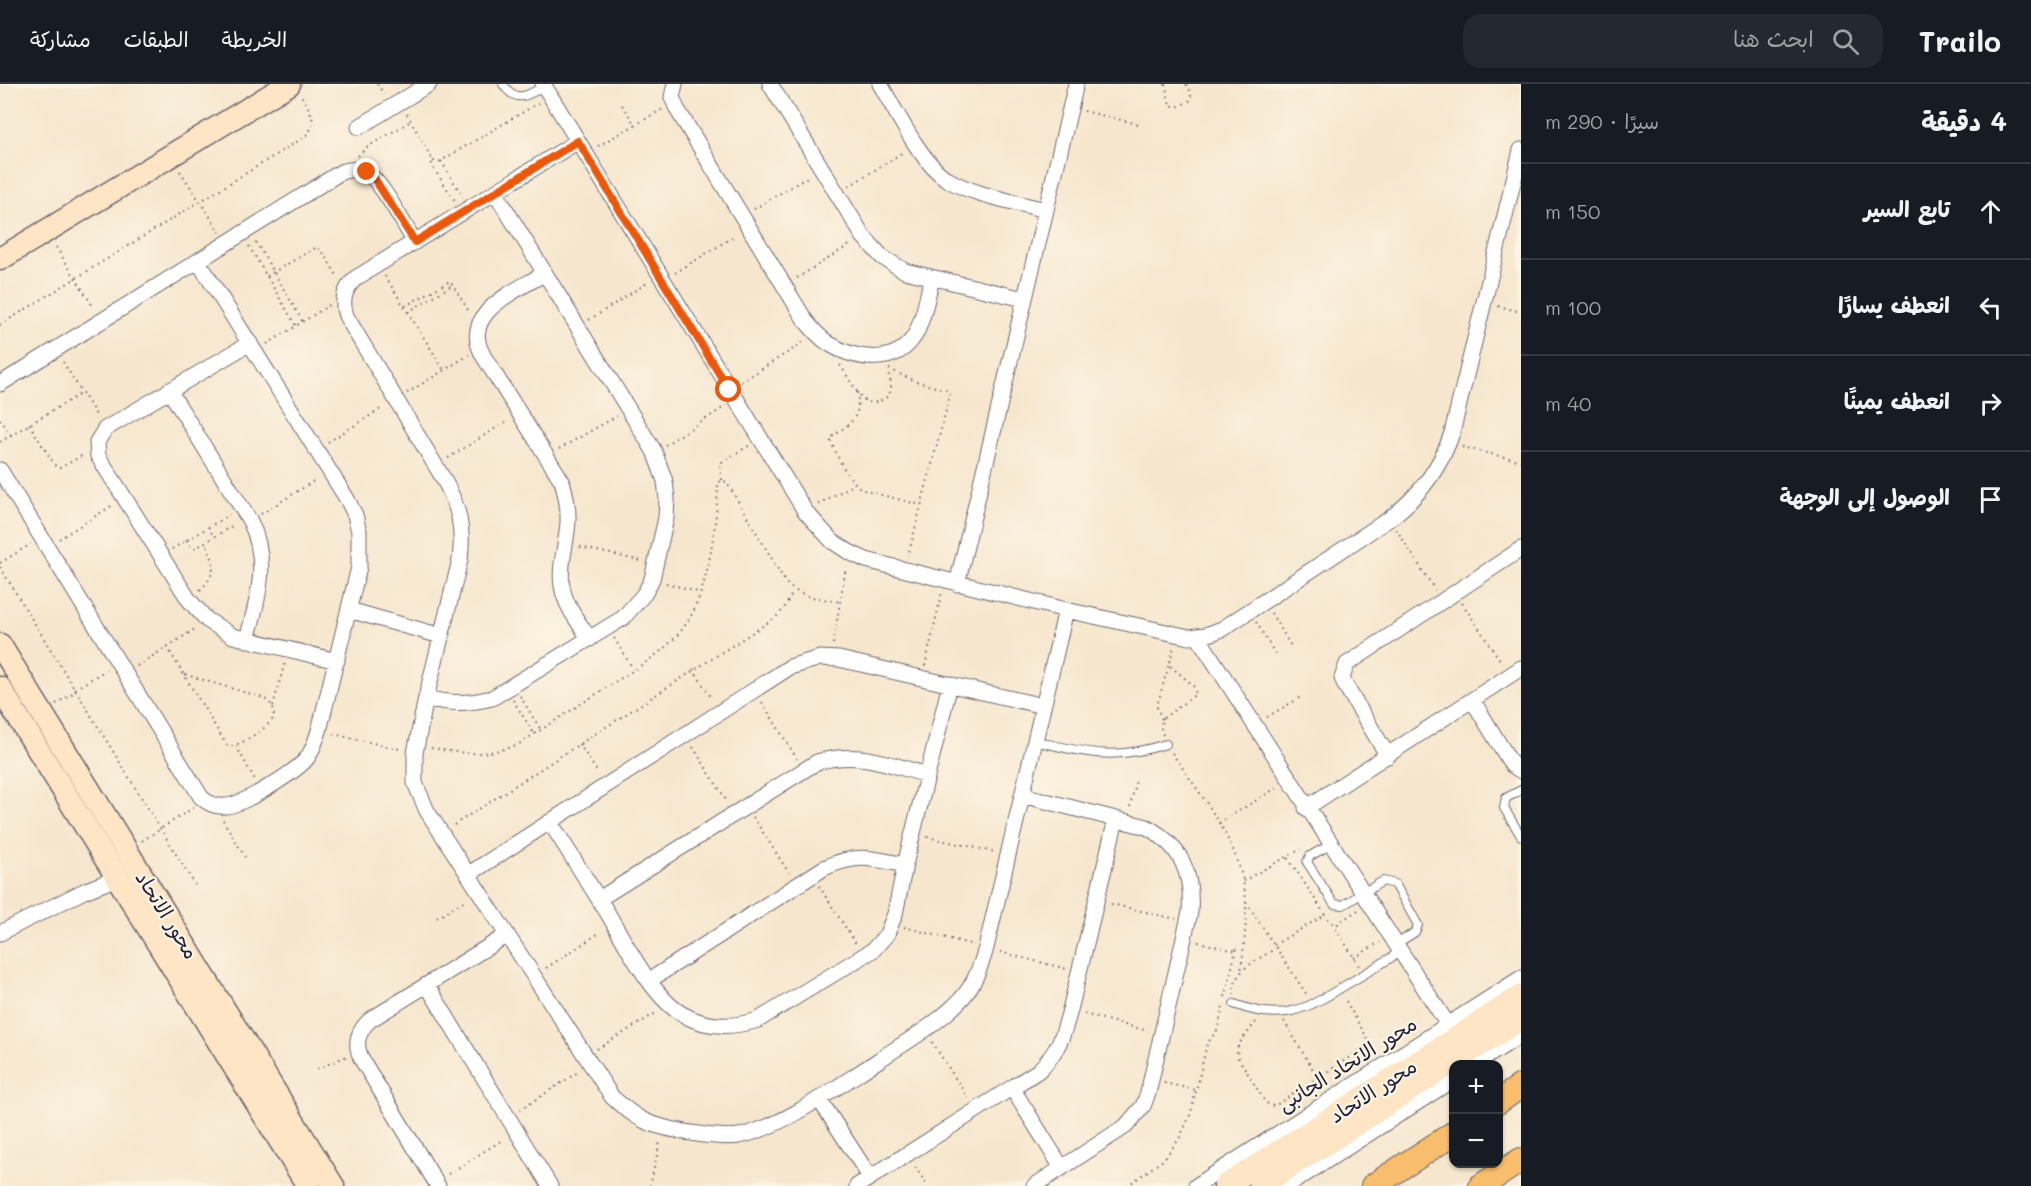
<!DOCTYPE html>
<html lang="ar">
<head>
<meta charset="utf-8">
<style>
	body { margin:0; font-family:Mali,"Playpen Sans Arabic",sans-serif; background:#242831; color:#f1f3f6; direction:rtl }
	.controls { position:absolute; right:18px; bottom:18px; display:grid; overflow:hidden; border-radius:12px; box-shadow:0 2px 4px #0004 }
	.controls button { width:54px; height:54px; display:grid; place-items:center; padding:0; border:0; border-bottom:2px solid #363941; background:#171b24; color:#f1f3f6; font:30px sans-serif }
	.stop { position:absolute; width:18px; height:18px; margin:-14px; border:4px solid #ea580c; border-radius:50%; background:#fff }
	.stop.end { background:#ea580c; border-color:#fff; box-shadow:0 2px 6px #0008 }
	.list { margin:0; padding:0; list-style:none }
	h2 { display:flex; justify-content:space-between; align-items:center; height:78px; margin:0; padding:0 24px; font-size:26px }
	h2 small { font-size:20px; font-weight:400; color:#9ea1a6 }
	.list li { display:grid; grid-template-columns:39px 1fr auto; gap:18px; align-items:center; box-sizing:border-box; height:96px; padding:0 24px; border-top:2px solid #363941 }
	.list b { display:block; font-size:22px; white-space:nowrap }
	.list em { font-size:20px; font-style:normal; color:#9ea1a6 }
	.icon { flex:none; width:33px; height:33px; fill:none; stroke:currentColor; stroke-width:2; stroke-linecap:round; stroke-linejoin:round }
	.map { position:relative; flex:none; width:1521px; height:1102px; overflow:hidden; direction:ltr }
	header { display:flex; align-items:center; gap:36px; box-sizing:border-box; height:84px; padding:0 30px; background:#171b24; border-bottom:2px solid #363941 }
	header strong { font-size:28px }
	nav { display:flex; gap:33px; margin-inline-start:auto; font-size:21px }
	.search { width:420px; height:54px; background:#242831; display:flex; align-items:center; gap:15px; box-sizing:border-box; padding:0 21px; border-radius:18px; color:#9ea1a6; font-size:22px }
	main { display:flex }
	aside { flex:1; background:#171b24 }
	.map>svg:first-child { display:block }
	.lines { fill:none; stroke-linecap:round; stroke-linejoin:round }
	.lane-casing { stroke:#6c676e; stroke-width:10 }
	.street-casing { stroke:#6c676e; stroke-width:17 }
	.secondary-casing { stroke:#6c676e; stroke-width:25 }
	.primary-casing { stroke:#6c676e; stroke-width:26 }
	.path { stroke:#6c676e; stroke-width:2; stroke-dasharray:1.5 4.5; stroke-linecap:butt }
	.lane { stroke:#fff; stroke-width:8 }
	.street { stroke:#fff; stroke-width:15 }
	.secondary { stroke:#fde5c5; stroke-width:22 }
	.primary { stroke:#f9be6d; stroke-width:24 }
	.route { stroke:#ea580c; stroke-width:8 }
	.labels { text-anchor:middle; stroke-width:4.5; stroke-linejoin:round; paint-order:stroke }
	.street-label { font-size:20px; fill:#22223b; stroke:#fcf5e5 }
</style>
</head>
<body>
<header>
<strong>Trailo</strong>
<div class="search"><svg class="icon" aria-label="search" viewBox="0 0 24 24"><circle cx="10" cy="10" r="6"/><path d="M15 15l6 6"/></svg>ابحث هنا</div>
<nav><a>الخريطة</a><a>الطبقات</a><a>مشاركة</a></nav>
</header>
<main>
<aside>
<h2>4 دقيقة<small>سيرًا · 290 m</small></h2>
<ul class="list">
<li><svg class="icon" aria-label="ahead" viewBox="0 0 24 24"><path d="M12 20V5M6 11l6-6 6 6"/></svg><div><b>تابع السير</b></div><em>150 m</em></li>
<li><svg class="icon" aria-label="left" viewBox="0 0 24 24"><path d="M17 20v-9H6M10 6l-5 5 5 5"/></svg><div><b>انعطف يسارًا</b></div><em>100 m</em></li>
<li><svg class="icon" aria-label="right" viewBox="0 0 24 24"><path d="M7 20v-9h11M14 6l5 5-5 5"/></svg><div><b>انعطف يمينًا</b></div><em>40 m</em></li>
<li><svg class="icon" aria-label="arrive" viewBox="0 0 24 24"><path d="M6 21V4h12l-3 4 3 4H6"/></svg><div><b>الوصول إلى الوجهة</b></div></li>
</ul>
</aside>
<div class="map">
<svg width="1521" height="1102" viewBox="0 0 1521 1102">
	<rect width="100%" height="100%" fill="#fcf5e5"/>
	<filter id="ink" filterUnits="userSpaceOnUse"><feTurbulence type="fractalNoise" baseFrequency=".0167" numOctaves="2"/><feDisplacementMap in="SourceGraphic" scale="12" xChannelSelector="R" yChannelSelector="G"/><feConvolveMatrix kernelMatrix="1 2 1 2 8 2 1 2 1" color-interpolation-filters="sRGB"/></filter>
	<filter id="wash" filterUnits="userSpaceOnUse"><feTurbulence type="fractalNoise" baseFrequency=".008" numOctaves="4" result="noise"/><feDisplacementMap in="SourceGraphic" scale="24" xChannelSelector="R" yChannelSelector="G"/><feGaussianBlur stdDeviation="1.35" result="paint"/><feColorMatrix in="noise" values="0 0 0 0 0 0 0 0 0 0 0 0 0 0 0 0 0 1.4 0 .05"/><feComposite in="paint" operator="in"/></filter>
	<g filter="url(#wash)">
		<rect width="100%" height="100%" fill="#f6e6cd"/>
	</g>
	<g filter="url(#ink)">
		<g class="lines">
			<g class="lane-casing">
				<path id="lane" d="M503 0C516 20 527 12 544 2
					M1035 657C1088 669 1113 677 1166 660
					M1521 706 1506 714 1504 724 1521 752
					M1330 761 1310 772 1307 778 1334 820 1343 821 1383 797 1395 800 1418 841 1415 848 1395 861
					M1234 920C1281 938 1304 927 1344 902 1363 891 1381 880 1400 868"/>
			</g>
			<g class="street-casing">
				<path id="street" d="M543 0 805 427 832 457 849 468 866 476 1066 526 1189 553 1206 551 1222 545 1389 435C1420 412 1440 385 1452 349L1521 66
					M675 0 672 13 677 25 805 236C812 245 819 253 828 259 855 276 896 283 915 251 924 235 927 212 932 194
					M770 0 863 152 882 173 905 187 1024 215
					M880 0C896 27 921 79 947 95 972 111 1016 118 1045 126
					M359 43 429 0
					M578 57 356 194C344 205 341 217 346 232L443 394C459 423 464 443 460 476L426 614 415 669V699L427 727 612 1013C622 1022 632 1031 645 1037 664 1046 718 1055 739 1052 782 1044 841 1000 879 976 907 957 940 939 963 913 975 899 981 882 986 864L1066 526
					M545 189C515 208 458 229 484 273L562 397C567 414 570 430 567 447 565 466 559 484 562 502 565 522 579 539 590 555
					M250 259 105 345 97 358 98 372 189 516 207 536 233 552 337 577
					M0 300 341 88C351 85 359 84 368 90 382 98 405 143 415 158
					M169 306 250 437C270 478 258 514 247 556
					M0 386 201 713C207 719 216 723 226 722 243 721 298 687 308 673 313 665 316 656 319 647L359 483V448L355 431 347 415 198 177
					M957 500 1076 0
					M349 526 441 552
					M1198 553 1461 961
					M426 614C449 620 468 620 492 614L623 534 645 509 652 495 666 434 667 415 665 397 654 367 495 108
					M1473 617 1512 681 1521 687
					M1388 672 1345 601 1342 594 1347 580 1521 465
					M1022 711 1147 743C1181 762 1193 789 1190 828L1148 1009 1143 1022 1126 1042 1034 1102
					M1306 724 1521 584
					M550 738C569 768 588 798 607 828 625 858 652 913 682 930 706 944 732 944 758 936L873 866 887 850 895 830 905 781 950 600
					M469 790 790 583 820 574 839 575 1043 622
					M599 815 817 678C858 666 888 680 927 691
					M0 849 84 807 117 794
					M650 896 824 784C857 769 871 774 905 781
					M427 901 550 1102
					M1475 980 1521 951
					M1012 1004 1062 1084
					M819 1015 870 1093
					M438 1102 362 976C354 960 357 948 370 936L507 851
					M857 1102 1038 987C1059 967 1063 952 1070 926L1116 735
					M1196 1102 1521 894
					M1287 1102 1454 995"/>
			</g>
			<g class="secondary-casing">
				<path id="secondary" d="M0 175 289 0
					M0 561 333 1102
					M0 604 308 1102
					M1225 1102 1521 912
					M1260 1102 1521 935"/>
			</g>
			<g class="primary-casing">
				<path id="primary" d="M1498 1018 1521 1002
					M1373 1102 1454 1049
					M1481 1102 1521 1076"/>
			</g>
			<path class="path" d="M377 0 384 10
				M1165 0 1170 21 1177 23 1191 16V9L1186 0
				M622 21 635 41
				M1084 27 1142 41
				M407 30 433 77 439 78 540 18
				M598 62 663 25
				M358 72 367 63 411 37
				M431 73 432 82 455 117
				M441 77 463 113
				M180 87 220 148
				M849 102 905 67
				M754 125 811 91
				M256 158 303 238
				M249 162 296 242
				M56 163 94 224
				M675 189 736 151
				M267 192 317 163 322 167 338 193
				M385 192 444 286
				M797 194 851 160
				M405 222 450 197 470 229
				M1498 222 1521 228
				M408 228 454 200
				M589 236 647 199
				M0 241 303 54C321 39 310 28 301 11
				M267 260 331 220
				M63 278 98 334
				M840 281 862 315 871 319C892 316 895 304 887 287
				M889 285 917 298 947 306 950 311 908 472
				M741 298 804 258
				M857 308C862 336 849 339 831 354V358C838 373 849 400 866 407L921 421
				M407 309 469 271
				M0 335 11 351
				M29 340 56 383 60 384 83 371
				M0 358 82 309
				M328 358 384 323
				M665 361 726 322
				M1462 363 1521 377
				M559 365 617 332
				M448 374 509 336
				M722 396 720 385 722 378 750 361
				M818 420 855 400
				M261 430 317 395
				M208 443 214 453
				M1396 445 1435 506
				M59 455 113 421
				M186 456 192 464H196L235 440
				M580 463 641 477
				M172 465 229 431
				M0 479 31 460
				M0 483 195 801
				M666 499 701 509
				M200 506C217 490 216 478 205 458
				M1462 519 1502 579
				M1271 529 1291 562
				M1256 538 1276 571
				M614 554 633 585
				M833 560 846 483
				M167 563 226 660 228 662C238 664 269 643 274 633L273 622 264 614 183 590
				M137 582 195 545
				M925 582 942 508
				M693 585 712 615
				M75 605 106 586
				M520 612 541 646
				M513 616 534 650
				M762 618 797 675
				M56 620 76 607
				M273 622 285 578
				M1267 633 1301 613
				M1162 635 1157 624 1158 618 1174 563
				M333 650 400 665
				M1163 651 1161 645 1162 635 1196 610 1193 601 1169 581
				M579 660 598 689
				M236 662 255 696
				M693 663 728 719
				M431 664C465 670 486 673 519 660 550 640 581 620 612 600 638 583 668 567 686 540 708 509 717 438 718 399L722 396 726 398 732 407 786 499C800 514 820 514 840 518
				M1172 669C1203 715 1243 761 1246 819 1247 842 1243 865 1241 888
				M1130 723 1136 696
				M753 733 789 789
				M223 736 245 773
				M1219 739 1278 703
				M454 741 775 534 783 526 793 508
				M927 753 995 768
				M142 757 193 724
				M1288 774 1328 835 1336 842
				M1243 797 1301 765
				M819 802 856 860
				M1246 818 1307 911
				M1111 820 1176 835
				M1358 826 1338 839 1336 845 1360 883
				M437 834 467 815
				M904 843 974 861
				M1198 858 1236 867
				M1274 861 1325 831
				M1000 868 1067 885
				M1354 874 1380 858
				M546 884 601 848
				M1234 911C1232 885 1257 877 1276 864
				M1225 913 1237 862
				M1084 930 1148 947
				M1284 937 1318 994
				M1256 938 1238 961 1237 972 1264 1016 1270 1022 1276 1021 1367 962 1368 957 1366 952 1344 914
				M932 958 968 1014
				M597 965 656 929
				M317 985 347 972
				M1164 999 1196 1006
				M520 1026 578 988
				M915 1083 928 1102
				M448 1090 504 1055
				M650 1102 660 1058
				M1127 1102 1163 1076 1179 1055 1190 1032 1207 960 1218 945 1223 922"/>
			<use href="#lane" class="lane"/>
			<use href="#street" class="street"/>
			<use href="#secondary" class="secondary"/>
			<use href="#primary" class="primary"/>
		</g>
	</g>
	<g class="lines" filter="url(#ink)">
		<path class="route" d="M367 88 374 94 415 158 578 57 729 306"/>
	</g>
	<g class="labels">
		<g class="street-label">
			<text transform="translate(167 831) rotate(58)" y="7">محور الاتحاد</text>
			<text transform="translate(1347 980) rotate(-32)" y="7">محور الاتحاد الجانبى</text>
			<text transform="translate(1373 1007) rotate(-33)" y="7">محور الاتحاد</text>
		</g>
	</g>
</svg>
<div class="controls">
<button>+</button>
<button>−</button>
</div>
<div class="stop" style="left:729px;top:306px"></div>
<div class="stop end" style="left:367px;top:88px"></div>
</div>
</main>
</body>
</html>
